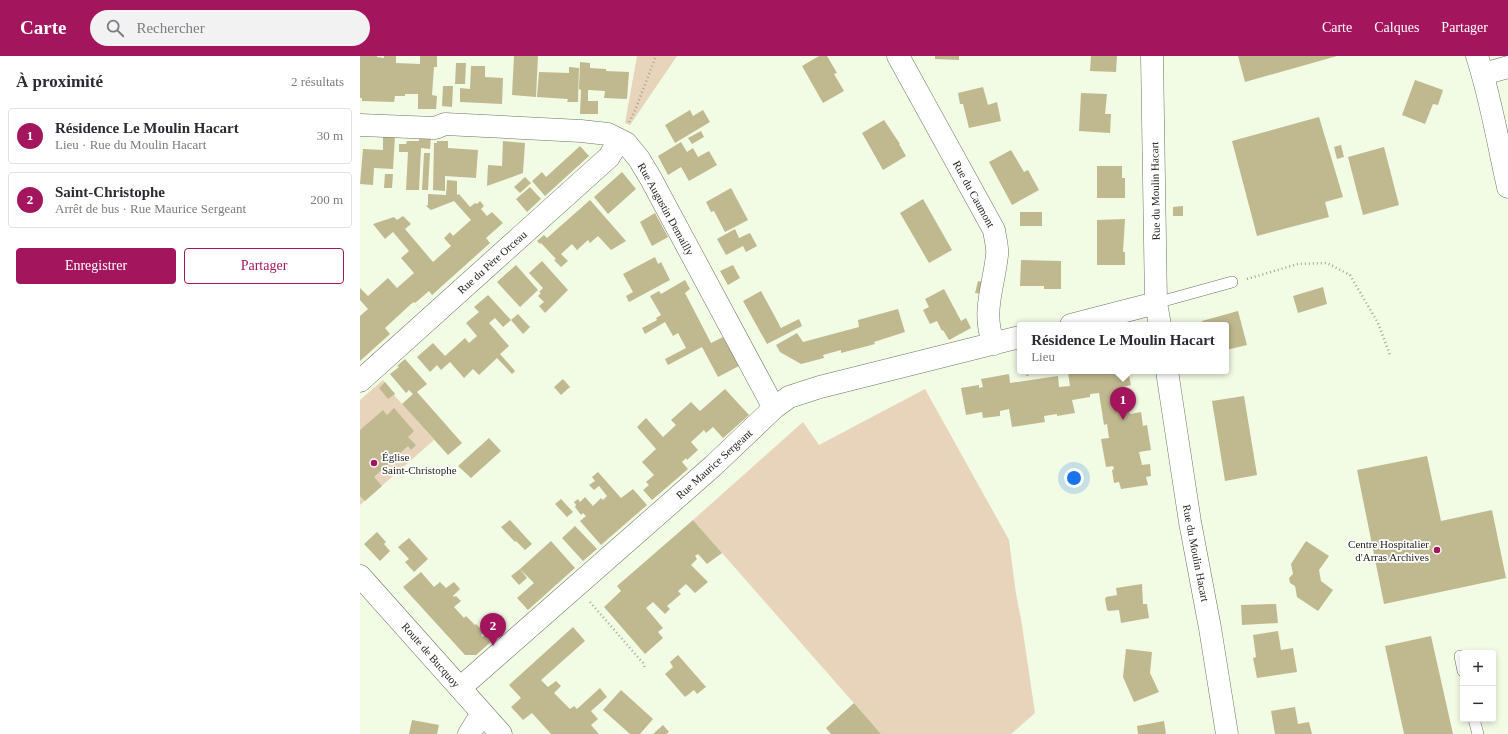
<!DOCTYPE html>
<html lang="fr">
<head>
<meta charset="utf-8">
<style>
	body { margin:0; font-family:Georgia,serif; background:#f2f2f3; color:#2b2b33 }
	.controls { position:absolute; right:12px; bottom:12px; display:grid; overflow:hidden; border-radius:4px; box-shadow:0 2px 6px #0003 }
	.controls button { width:36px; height:36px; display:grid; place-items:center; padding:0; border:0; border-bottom:1px solid #e1e1e2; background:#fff; color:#2b2b33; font:20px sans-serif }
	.you { position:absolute; left:714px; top:422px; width:14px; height:14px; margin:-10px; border:3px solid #fff; border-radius:50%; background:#1a73e8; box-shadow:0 0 0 6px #1a73e833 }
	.badge { display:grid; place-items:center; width:26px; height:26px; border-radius:50%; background:#a3165d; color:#fff; font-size:13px; font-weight:700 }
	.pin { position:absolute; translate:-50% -33px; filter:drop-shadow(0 1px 2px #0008) }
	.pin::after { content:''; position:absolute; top:21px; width:14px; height:12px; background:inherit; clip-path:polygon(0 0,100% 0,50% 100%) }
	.popup { position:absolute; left:657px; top:266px; width:212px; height:52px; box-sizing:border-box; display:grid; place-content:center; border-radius:4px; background:#fff; filter:drop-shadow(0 1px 3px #0005); font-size:13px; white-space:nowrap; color:#7c7c81 }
	.popup b { font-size:15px; color:#2b2b33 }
	.popup::after { content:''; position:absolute; left:50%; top:100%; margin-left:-8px; border:8px solid transparent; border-top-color:#fff }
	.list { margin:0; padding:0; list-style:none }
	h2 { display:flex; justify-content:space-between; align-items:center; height:52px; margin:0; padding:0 16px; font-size:17px }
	h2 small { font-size:13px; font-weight:400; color:#7c7c81 }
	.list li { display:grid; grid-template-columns:26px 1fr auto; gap:12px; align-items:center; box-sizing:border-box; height:56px; margin:0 8px 8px; padding:0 8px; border:1px solid #e1e1e2; border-radius:4px }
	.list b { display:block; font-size:15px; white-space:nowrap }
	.list p { margin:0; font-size:13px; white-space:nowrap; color:#7c7c81 }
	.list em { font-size:13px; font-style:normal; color:#7c7c81 }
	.actions { display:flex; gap:8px; padding:12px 16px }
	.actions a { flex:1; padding:9px 0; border:1px solid #a3165d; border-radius:4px; text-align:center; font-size:14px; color:#a3165d }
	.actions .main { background:#a3165d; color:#fff }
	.icon { flex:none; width:22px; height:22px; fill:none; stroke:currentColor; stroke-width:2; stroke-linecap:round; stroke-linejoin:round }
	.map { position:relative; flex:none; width:1148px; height:678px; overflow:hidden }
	header { display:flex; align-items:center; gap:24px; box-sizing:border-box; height:56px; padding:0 20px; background:#a3165d; color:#fff }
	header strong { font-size:19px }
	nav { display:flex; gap:22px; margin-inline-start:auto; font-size:14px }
	.search { width:280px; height:36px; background:#f2f2f3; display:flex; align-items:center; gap:10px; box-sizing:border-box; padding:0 14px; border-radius:22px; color:#7c7c81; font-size:15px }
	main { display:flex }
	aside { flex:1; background:#fff }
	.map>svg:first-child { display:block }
	.green { fill:#e8d4ba }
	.building { fill:#c0b98f }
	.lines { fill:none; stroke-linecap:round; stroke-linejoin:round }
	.lane-casing { stroke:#6c7460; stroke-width:12 }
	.street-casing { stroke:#6c7460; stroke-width:23 }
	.secondary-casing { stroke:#6c7460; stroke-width:23 }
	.path { stroke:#a0a695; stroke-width:2.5; stroke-dasharray:1 3; stroke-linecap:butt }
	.lane { stroke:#fff; stroke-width:11 }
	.street { stroke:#fff; stroke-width:22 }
	.secondary { stroke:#fff; stroke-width:22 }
	.poi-dot { fill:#a3165d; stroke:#fff; stroke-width:1.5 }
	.labels { text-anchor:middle; stroke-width:3.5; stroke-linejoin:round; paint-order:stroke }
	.street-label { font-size:11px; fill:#21241c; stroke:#fff }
	.poi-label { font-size:11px; fill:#21241c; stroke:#fff; text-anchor:start }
</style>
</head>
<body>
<header>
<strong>Carte</strong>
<div class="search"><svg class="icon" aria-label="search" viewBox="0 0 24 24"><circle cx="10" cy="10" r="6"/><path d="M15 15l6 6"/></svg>Rechercher</div>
<nav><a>Carte</a><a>Calques</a><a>Partager</a></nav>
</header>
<main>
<aside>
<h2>À proximité<small>2 résultats</small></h2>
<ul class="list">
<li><span class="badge">1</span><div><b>Résidence Le Moulin Hacart</b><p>Lieu · Rue du Moulin Hacart</p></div><em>30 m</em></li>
<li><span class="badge">2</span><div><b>Saint-Christophe</b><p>Arrêt de bus · Rue Maurice Sergeant</p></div><em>200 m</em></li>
</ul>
<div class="actions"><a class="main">Enregistrer</a><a>Partager</a></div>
</aside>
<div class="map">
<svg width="1148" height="678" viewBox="0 0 1148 678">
	<rect width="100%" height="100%" fill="#f2fbe4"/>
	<path class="green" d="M277 0H317L270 69 265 67Z
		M23 324 35 338 34 339 74 384 0 449V344Z
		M565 333 649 484 656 538 661 563 675 657 651 678H521L333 464 443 366 459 389Z"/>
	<path class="building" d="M0 0H17V1L24 2V0H36V7L60 8V0H77V11H74L72 39 77 40 76 53H58V38H45V40H35L34 46 2 45V42H0Z
		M154 0H178L176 41 152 39Z
		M459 0H467L477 17 474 18 484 35 463 47 442 10Z
		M575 0H599V4L575 3Z
		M731 0H757L756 16 730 15Z
		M878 0H977L885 26Z
		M220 6 230 7V12L246 13V15L269 16 267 43 244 42 245 35 228 34V45H238V58H220L221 34 219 33Z
		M96 7H106L105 28H95Z
		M111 10H125V21L143 22 142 48 100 46V32L110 33Z
		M209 11 219 12 218 46H207L208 43 177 41 179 16 209 17Z
		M1055 24 1083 34 1078 49 1073 48 1065 68 1042 59Z
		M83 30H93L92 51 82 50Z
		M623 31 628 49 637 46 641 65 609 72 603 48H600L598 37Z
		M721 37 747 38 745 58H751L750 77 719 75Z
		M330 54 333 60 343 54 350 66 315 87 305 69Z
		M959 61 983 141 965 146 969 161 897 180 872 85Z
		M524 64 540 88H539L546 100 523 114 502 77Z
		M341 75 344 81 332 88 328 82Z
		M23 79 35 80 33 113 14 112 13 129 0 128 3 93 23 94Z
		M59 81H71L70 93 61 92 59 134H46L48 96H39V88H46L47 85H59Z
		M77 85H88V92L118 94 116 122 85 120V135L73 134 74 87H77Z
		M143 85 165 87 163 117 127 130 128 109 142 110Z
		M321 86 327 96 333 92 338 101 349 95 357 109 329 125 321 111 308 119 298 100Z
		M981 89 984 101 977 103 974 91Z
		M220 90 229 100 185 140 172 125 182 116 186 121Z
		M1024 91 1039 149 1003 159 988 101Z
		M651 94 664 116 668 114 679 134 652 149 629 106Z
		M64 97H70L68 134H62Z
		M737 110H762V122H765V142H737Z
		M262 116 276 133 248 158 234 141Z
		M25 118H33L32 132H24Z
		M165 121 171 127 160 137 154 131Z
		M87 124 97 125V139L99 138 110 151 115 147 117 148 120 145 124 150 121 153 127 160 132 156 143 167 126 182 130 187 72 239 69 235 55 247 54 246 51 248 25 272 30 278 0 305V260L8 253 0 244V232L8 240 28 222 37 232 54 217 41 202 49 195 33 176 25 183 13 168 34 161 37 164 43 160 51 168 45 173 73 206 91 190 84 182 90 176 93 180 111 164 94 145 71 154 66 150 68 149V138L86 139Z
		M170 131 181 143 167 156 156 143Z
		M371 132 388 164 365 176 354 155 351 156 346 146Z
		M563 143 592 194 569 207 540 157Z
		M230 144 266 185 251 194 238 180 230 187 228 184 217 194 212 188 201 198 208 205 201 211 194 204 196 203 181 187 180 188 177 185 184 179 187 182Z
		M823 150V160H813V151Z
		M660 156H682V170H660Z
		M295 157 308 181 292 190 280 166Z
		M765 163 763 196H765V209H737V164Z
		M375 173 379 182 390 177 397 190 386 196 383 190 366 199 357 183Z
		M295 201 298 208 301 206 310 224 269 246 266 240 273 236 263 218Z
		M661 204 701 205V233H684V230H660Z
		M182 205 208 234 185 257 179 250 184 246 178 240 181 237 179 236 183 232 169 217Z
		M156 209 178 234 160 251 137 226Z
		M373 209 380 222 368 229 360 215Z
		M325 224 330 233 325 237 351 287 363 281 379 310 358 321 342 291 308 309 305 303 326 292 318 277 313 280 305 266 285 278 282 272 297 264 296 262 301 259 290 240 299 235 301 238Z
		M618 225 624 226 621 238 615 237Z
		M963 231 967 248 938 257 933 240Z
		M584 233 601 265 606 262 611 272 589 284 583 274 582 275 577 265 570 268 563 254 569 251 565 243Z
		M401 235 421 272 439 263 442 270 407 288 383 245Z
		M128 239 151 264 143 271 135 262 129 267 149 290 140 298 155 315 152 318 137 302 119 319 113 313 104 322 90 306 81 314 77 309 70 316 57 301 73 287 85 300 105 282 109 287 117 280 106 267 119 256 114 251Z
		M538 253 545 276 514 286 515 288 481 297V294L463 299 464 302 441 308 420 296 416 289 437 277 443 286 499 271 498 264Z
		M878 255 887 289 866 294V269H843L842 265Z
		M158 258 170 271 163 278 151 264Z
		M45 303 67 328 57 336 102 387 88 399 42 348 53 338 49 334 46 337 30 318 39 311 37 310Z
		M719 315H768L771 329 763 331 766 347H768L770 358 781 356 783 370 787 369 791 394 779 396 782 409 790 408 791 420 786 421 788 429 761 433 759 426 754 427 752 414 754 413 753 410 746 411 741 383 749 382 747 368 744 369 739 337 730 338V341L712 344 715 357 697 360V358L684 360 685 366 652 371 649 353 640 355V360L623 362 622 356 606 359 601 332 619 329V332L623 331 621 323 649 318 650 327 698 320 699 331 710 330 708 317Z
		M203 323 210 331 201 339 194 331Z
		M25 326 35 338 28 343 19 332Z
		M365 333 389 359 363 382 353 371 346 377 344 374 331 386 338 394 327 404 326 402 322 406 328 413 292 444 283 434 289 429 286 426 294 419 282 406 296 393 277 371 286 362 303 381 316 369 311 364 331 346 340 355Z
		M884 340 897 419 865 425 852 345Z
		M34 352 54 375 48 381 56 389 51 394 48 390 14 421 22 430 5 445 0 440V374L23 354 27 359Z
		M129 382 141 395 111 422 98 410Z
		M1067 400 1081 465 1132 454 1146 522 1024 548 997 414Z
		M238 416 261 442 273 433 287 449 241 489 220 465 226 460 223 457 221 459 215 451 216 449 214 446 218 443 220 446 225 441 233 450 241 442 243 444 247 440 239 430 234 434 229 429 235 425 232 421Z
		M201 443 213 456 207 461 195 448Z
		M150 464 172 488 165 494 156 485 155 486 141 471Z
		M333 464 362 497 347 508 338 498 335 500 337 503 331 509 348 526 335 537 326 528 318 535 321 538 307 550 310 553 305 558 293 546 286 552 303 572 298 576 303 582 285 598 244 551 261 535 257 530Z
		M215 470 237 493 223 505 202 482Z
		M17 476 26 486 24 488 30 495 20 505 4 488Z
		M49 482 68 503 54 516 45 506 49 503 38 491Z
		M191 485 215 512 168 554 157 542 174 527 160 513Z
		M946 485 969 500 959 514 961 525 973 534 958 555 937 541 935 530 930 527 929 522 933 518 931 508Z
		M160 513 167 522 159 529 151 520Z
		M61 516 74 531 80 526 86 532 94 526 100 533 93 540 94 541 96 540 101 545 94 551 104 562 106 560 115 569 116 568 124 576 121 579 123 581 127 577 133 584 116 599H105L43 531Z
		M782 528 783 548H787L789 562 761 567 759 554 749 555 747 554 745 543 746 541 757 539 756 532Z
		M916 548 918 567 882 569 881 549Z
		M213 571 225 585 181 624 188 631 196 625 201 630 194 637 210 653 214 650 217 653 240 632 247 641 231 655 238 663 231 669 239 678H191L172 657 163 664 151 651 161 642 149 629Z
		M918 575 921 594 933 592 937 616 897 622 893 602 896 601 893 579Z
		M1071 580 1093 678H1044L1025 590Z
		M766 593 792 596 790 617 799 636 774 646 763 621Z
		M318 599 346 631 337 638 334 634 325 641 305 618 313 611 310 606Z
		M261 634 293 663 280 678H270L243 654Z
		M494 647 521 678H471L466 672Z
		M935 651 938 668 949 666 952 678H915L911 655Z
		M52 664 79 669 77 678H49Z
		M804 665 806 678H778L777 670Z
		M303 669 309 676 306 678H293Z"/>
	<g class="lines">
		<g class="lane-casing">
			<path id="lane" d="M796 247 872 226
				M1100 600 1103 615
				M1114 663 1118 678"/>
		</g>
		<g class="street-casing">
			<path id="street" d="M538 0 634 174C635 182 638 191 637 199 634 230 621 257 634 288
				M792 0 796 247 800 269
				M1123 18 1148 11
				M0 69 75 72 85 68 221 75 248 78 266 87 279 103 291 123 414 352
				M711 269 796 247
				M807 315 830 466 850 572 867 678
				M0 325 249 101 259 84
				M100 632 353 410 414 352 429 341 460 331 660 281
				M109 678 122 657"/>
		</g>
		<g class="secondary-casing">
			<path id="secondary" d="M1117 0C1131 43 1138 87 1148 131
				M0 520 141 678"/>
		</g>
		<path class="path" d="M269 66 274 57 296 0
			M887 223 938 208 967 207 990 219 1018 267 1030 299
			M666 315 668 321
			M230 546 283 607 285 612"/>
		<use href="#lane" class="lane"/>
		<use href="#street" class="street"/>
		<use href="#secondary" class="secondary"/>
	</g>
	<g class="poi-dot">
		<circle cx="14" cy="407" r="4"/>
		<circle cx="1077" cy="494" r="4"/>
	</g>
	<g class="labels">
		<g class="street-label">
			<text transform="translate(795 135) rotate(-91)" y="4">Rue du Moulin Hacart</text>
			<text transform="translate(614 138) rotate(61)" y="4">Rue du Caumont</text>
			<text transform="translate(306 153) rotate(61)" y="4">Rue Augustin Demailly</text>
			<text transform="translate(132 206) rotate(-42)" y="4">Rue du Père Orceau</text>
			<text transform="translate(354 408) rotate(-42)" y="4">Rue Maurice Sergeant</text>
			<text transform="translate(836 497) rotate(79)" y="4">Rue du Moulin Hacart</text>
			<text transform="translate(71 599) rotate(49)" y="4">Route de Bucquoy</text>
		</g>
		<g class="poi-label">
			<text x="22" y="405">Église<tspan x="22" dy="13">Saint-Christophe</tspan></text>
			<text x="1069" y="492" text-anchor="end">Centre Hospitalier<tspan x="1069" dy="13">d'Arras Archives</tspan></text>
		</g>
	</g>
</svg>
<div class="controls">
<button>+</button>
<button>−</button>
</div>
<div class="you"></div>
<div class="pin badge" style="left:763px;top:364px">1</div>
<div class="popup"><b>Résidence Le Moulin Hacart</b>Lieu</div>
<div class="pin badge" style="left:133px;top:590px">2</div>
</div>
</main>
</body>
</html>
